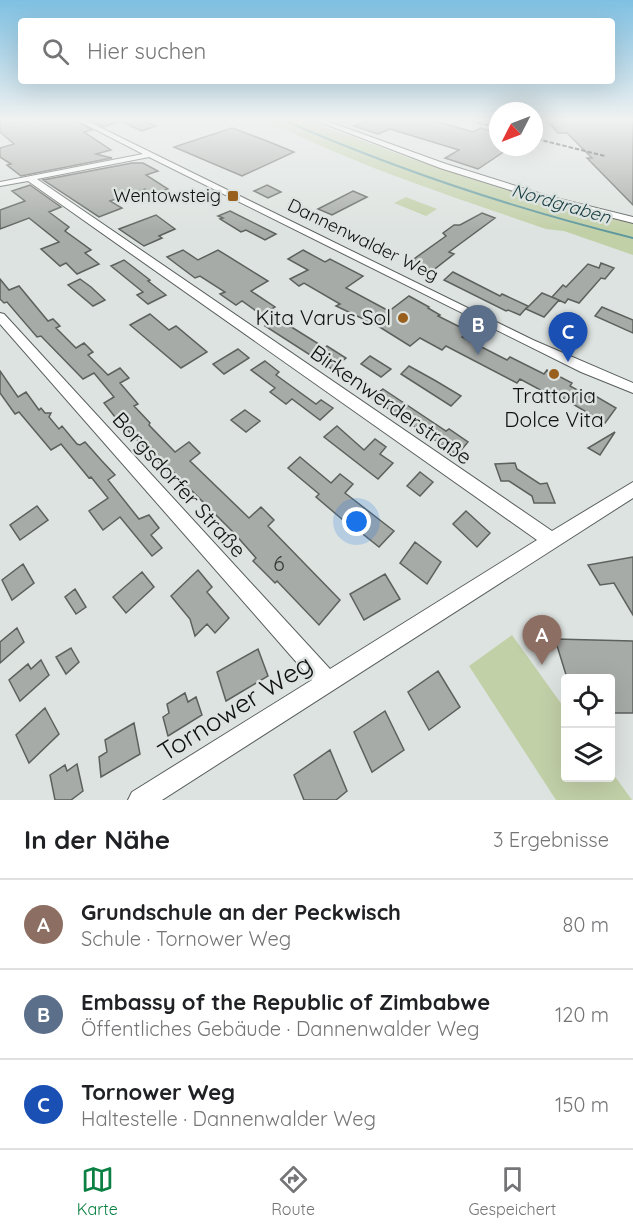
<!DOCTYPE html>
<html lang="de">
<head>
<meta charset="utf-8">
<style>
	body { margin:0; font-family:Quicksand,sans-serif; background:#f6f6f6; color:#202124 }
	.controls { position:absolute; right:18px; bottom:18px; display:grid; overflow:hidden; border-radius:6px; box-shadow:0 6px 24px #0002 }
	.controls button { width:54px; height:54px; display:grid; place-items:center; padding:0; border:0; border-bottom:2px solid #e0e0e0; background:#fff; color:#202124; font:30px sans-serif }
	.compass { position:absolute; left:489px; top:102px; width:54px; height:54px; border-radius:50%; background:#fff; box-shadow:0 6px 24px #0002; rotate:228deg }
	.you { position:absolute; left:357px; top:522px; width:21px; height:21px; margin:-15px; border:4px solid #fff; border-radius:50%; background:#1a73e8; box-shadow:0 0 0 9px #1a73e833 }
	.badge { display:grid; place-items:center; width:39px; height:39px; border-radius:50%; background:#0b8043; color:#fff; font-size:20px; font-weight:700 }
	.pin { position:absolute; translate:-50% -50px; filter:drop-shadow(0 2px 3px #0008) }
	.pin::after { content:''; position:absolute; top:32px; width:21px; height:18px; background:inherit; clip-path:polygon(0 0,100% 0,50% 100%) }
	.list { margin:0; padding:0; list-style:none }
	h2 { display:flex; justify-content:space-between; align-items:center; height:78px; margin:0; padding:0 24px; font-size:26px }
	h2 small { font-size:20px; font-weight:400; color:#757577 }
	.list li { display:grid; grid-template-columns:39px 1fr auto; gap:18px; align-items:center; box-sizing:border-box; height:90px; padding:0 24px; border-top:2px solid #e0e0e0 }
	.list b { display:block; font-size:22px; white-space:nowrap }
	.list p { margin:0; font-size:20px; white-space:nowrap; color:#757577 }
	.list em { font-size:20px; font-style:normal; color:#757577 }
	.icon { flex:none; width:33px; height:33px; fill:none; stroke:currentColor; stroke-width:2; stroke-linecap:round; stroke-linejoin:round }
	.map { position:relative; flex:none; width:633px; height:800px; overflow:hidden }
	.search { position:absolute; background:#fff; box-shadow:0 6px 24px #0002; left:18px; right:18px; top:18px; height:66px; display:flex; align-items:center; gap:15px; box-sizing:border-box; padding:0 21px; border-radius:6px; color:#757577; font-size:22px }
	.sheet { height:348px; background:#fff }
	nav { display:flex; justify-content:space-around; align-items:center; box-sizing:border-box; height:84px; border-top:2px solid #e0e0e0; background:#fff; font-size:16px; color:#757577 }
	nav a { display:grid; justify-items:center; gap:3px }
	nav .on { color:#0b8043 }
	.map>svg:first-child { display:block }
	.green { fill:#c2d0a8 }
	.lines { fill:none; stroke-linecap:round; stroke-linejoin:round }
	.stream { stroke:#5f989d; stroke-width:2 }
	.building { fill:#a7aba7; stroke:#5d615d; stroke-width:1.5 }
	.street-casing { stroke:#595f5c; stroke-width:2 }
	.street { fill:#fff; fill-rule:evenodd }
	.rail { stroke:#2a2d2c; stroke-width:2; stroke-dasharray:4.5 2; stroke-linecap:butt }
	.poi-dot { fill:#995f1d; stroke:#dde3e0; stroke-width:2 }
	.labels { text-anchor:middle; stroke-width:5; stroke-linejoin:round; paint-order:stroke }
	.far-poi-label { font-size:18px; fill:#101211; stroke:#dde3e0; text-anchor:end }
	.far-water-label { font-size:18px; font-style:italic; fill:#133a3e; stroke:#dde3e0 }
	.far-street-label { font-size:18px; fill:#101211; stroke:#dde3e0 }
	.poi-label { font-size:21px; fill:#101211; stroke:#dde3e0; text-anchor:end }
	.street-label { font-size:21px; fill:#101211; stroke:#dde3e0 }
	.near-number-label { font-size:21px; fill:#363836 }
	.near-street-label { font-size:26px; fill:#101211; stroke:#dde3e0 }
</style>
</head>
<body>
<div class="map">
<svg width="633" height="800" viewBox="0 0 633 800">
	<rect width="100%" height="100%" fill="#dde3e0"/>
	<path class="green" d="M264 119H304L409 158 500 188 633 224V255L564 231 546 229C451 196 354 165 264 119Z
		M406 197 437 209 426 216 394 203Z
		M512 635 565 709 566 778H610L611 771 632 800H556L469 666Z"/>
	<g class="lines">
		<path class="stream" d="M281 119C395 169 512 208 633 238"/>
	</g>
	<path class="building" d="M0 119H6L13 123 28 119 39 122 51 119H73L92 130 84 132 111 150 96 154 112 158 21 176 7 165 11 164 0 157V148L14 144 0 132Z
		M89 119H140L156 126 142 131 120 121 104 127Z
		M366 119H428L473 132 481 128 498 133V147H511L478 169 445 158 459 150 390 129 378 134 354 126 366 122Z
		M545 119H633V205L587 158H592L567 133H558Z
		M232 128 267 141 294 152 242 176 174 147Z
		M132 163H143L158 171 146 175 168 189 153 194 145 189 110 201 122 208 99 217 43 180Z
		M30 185 61 207 49 212 69 227 65 231 91 250 85 253 99 264 77 274 66 263 60 266 41 249 59 242 29 218 0 229V210L25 201 12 191Z
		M267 185 281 192 268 198 254 191Z
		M353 191 367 197 332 215 318 209Z
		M230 211 276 234 265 240 246 230 241 232 220 219 223 218 218 216Z
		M482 213 495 218 449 252 454 254 432 271 411 261 446 236 443 233 454 225H460Z
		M156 215 175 229 159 236 162 238 144 246 119 229Z
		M183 250 198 260 218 250 268 281 251 291 275 307 262 315 242 301 236 305 220 294 225 292 200 276 195 278 167 257Z
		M303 250 325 262 330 259 363 276 346 288 389 311 409 296 429 307 428 308 440 315 438 316 464 329 462 331 466 333 462 337 507 360 510 357 544 374 547 370 572 383 570 386 590 397 592 394 616 408 605 423 561 397 559 400 520 379 517 383 446 346 442 350 420 338 410 346 378 326 336 306 340 304 304 283 299 286 290 279 308 270 288 259Z
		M124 260 150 280 148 281 166 295 148 304 137 295 143 292 111 266Z
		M601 263 614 268 605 279 601 278 579 303 568 299 565 303 552 297 563 285 566 287 588 264 599 268Z
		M453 272 500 296 502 294 528 306 520 315 508 310 506 311 444 280Z
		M0 279 9 290 19 286 48 321 53 319 60 326 56 328 76 348 84 343 93 352 88 355 108 375 120 368 129 378 120 383 138 404 134 406 150 423 149 425 175 452 189 442 200 453 190 461 249 518 261 507 274 520 268 526 340 600 319 625 277 581 275 583 253 561 256 558 234 533 174 473 171 475 115 417 104 403 114 397 94 373 83 379 41 336 37 337 7 302 4 303 0 299Z
		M80 279 91 287 105 300 93 306 68 285Z
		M542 293 559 300 544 317 526 309Z
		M602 307 633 320V333L595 316Z
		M150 314 169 330 176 326 207 352 181 368 130 325Z
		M277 318 325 348 327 346 346 358 332 369 265 326Z
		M238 349 249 358 224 374 213 364Z
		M370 356 391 369 381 377 361 364Z
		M265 361 279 372 276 375 316 404 321 400 333 408 320 420 292 399 286 404 270 392 275 388 251 370Z
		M409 366 436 381 461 396 451 406 401 374Z
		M0 371 18 397 26 392 39 410 41 408 45 413H51L49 417 59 429 62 426 77 444 80 445 85 442 101 460 115 475 108 480 139 519 149 515 159 528 151 535 162 548 152 556 120 517 103 530 89 511 108 498 91 477 89 478 61 444 51 450 19 412 15 414 0 393Z
		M383 389 446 431 449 429 468 442 457 455 372 398Z
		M245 410 260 421 246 432 231 420Z
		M337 426 364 450 375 439 386 447 380 454 393 463 378 479 324 437Z
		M615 432 600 455 588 448Z
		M300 457 331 483 340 474 353 484 345 493 394 531 379 547 344 519 343 520 316 497 319 494 288 468Z
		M515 463 517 469 540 484 547 483 555 503H534L532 496 509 481H501L495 464Z
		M420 472 433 482 420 496 407 486Z
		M37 506 48 520 20 540 10 525Z
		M466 511 490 533 477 547 453 524Z
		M415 542 441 562 427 584 400 563Z
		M633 557V615L614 583 600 585 588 565Z
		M23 564 34 583 12 600 2 580Z
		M198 570 212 587 207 592 229 618 215 633 207 624 195 636 190 619 171 596Z
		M142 572 154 587 126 613 113 597Z
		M385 574 400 599 364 620 350 594Z
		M75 589 86 607 76 614 65 597Z
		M17 628 24 642 0 663V642Z
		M555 639 633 641V713H610V678H567Z
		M71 648 79 662 66 674 56 657Z
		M258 649 268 676 226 701 217 672Z
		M41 660 49 675 20 701 9 680 28 664 31 669Z
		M438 671 460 707 429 730 408 692Z
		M185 693 188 702 196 697 202 715 168 736 163 717 169 713 167 704Z
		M45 708 59 734 29 763 16 735Z
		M385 711 404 750 372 772 354 732Z
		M134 723 140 754 101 777 99 757 107 752 105 740Z
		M330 750 347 791 336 800H304L294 775Z
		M77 764 83 791 71 800H55L50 775 65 765 67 771Z"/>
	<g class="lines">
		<g class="street-casing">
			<path id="street" d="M75 119H83L533 340 633 383V393L581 372 149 157 37 179 552 531 633 482V498L162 800H128L132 792 312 680 0 324V313L4 314 330 669 537 540 28 181 0 186V182L143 154Z
				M312 119H321L446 164 548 196 633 217V223L542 200 440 168Z"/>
		</g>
		<use href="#street" class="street"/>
		<path class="rail" d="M465 119 498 128
			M537 139 605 156"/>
	</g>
	<linearGradient id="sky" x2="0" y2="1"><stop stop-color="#7fc0e2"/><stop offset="0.52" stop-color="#f0f2f1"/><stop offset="1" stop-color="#f0f2f1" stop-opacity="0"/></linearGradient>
	<rect width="633" height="231" fill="url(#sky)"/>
	<g class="poi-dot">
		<rect x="227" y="190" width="12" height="12" rx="3"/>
		<circle cx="403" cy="318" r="6"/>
		<circle cx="554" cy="374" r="6"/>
	</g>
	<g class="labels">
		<g class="far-poi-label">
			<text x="221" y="202">Wentowsteig</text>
		</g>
		<g class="far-water-label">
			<text transform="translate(561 204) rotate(16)" y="6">Nordgraben</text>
		</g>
		<g class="far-street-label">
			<text transform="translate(363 240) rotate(26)" y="6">Dannenwalder Weg</text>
		</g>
		<g class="poi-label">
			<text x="391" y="325">Kita Varus Sol</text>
			<text x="554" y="403" text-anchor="middle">Trattoria<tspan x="554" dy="24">Dolce Vita</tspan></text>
		</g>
		<g class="street-label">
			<text transform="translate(391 405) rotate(35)" y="7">Birkenwerderstraße</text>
			<text transform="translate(179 485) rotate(48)" y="7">Borgsdorfer Straße</text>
		</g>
		<g class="near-number-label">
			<text x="279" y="571">6</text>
		</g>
		<g class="near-street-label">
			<text transform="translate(235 708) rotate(-32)" y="9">Tornower Weg</text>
		</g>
	</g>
</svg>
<div class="controls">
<button><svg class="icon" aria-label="locate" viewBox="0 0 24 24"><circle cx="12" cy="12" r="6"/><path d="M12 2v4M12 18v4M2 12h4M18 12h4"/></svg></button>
<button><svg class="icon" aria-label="layers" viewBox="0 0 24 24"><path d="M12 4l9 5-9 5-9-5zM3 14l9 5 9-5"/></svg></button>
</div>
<svg class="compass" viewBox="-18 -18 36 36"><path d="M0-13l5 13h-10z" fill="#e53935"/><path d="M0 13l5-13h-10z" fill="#757577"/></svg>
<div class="you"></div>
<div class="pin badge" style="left:542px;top:665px;background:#8d6e63">A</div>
<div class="pin badge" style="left:478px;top:355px;background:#5c6f8a">B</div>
<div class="pin badge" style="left:568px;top:362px;background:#1a4fb4">C</div>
<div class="search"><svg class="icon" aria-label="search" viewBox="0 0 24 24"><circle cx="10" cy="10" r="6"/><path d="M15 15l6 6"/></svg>Hier suchen</div>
</div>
<section class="sheet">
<h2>In der Nähe<small>3 Ergebnisse</small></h2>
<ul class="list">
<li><span class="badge" style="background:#8d6e63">A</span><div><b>Grundschule an der Peckwisch</b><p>Schule · Tornower Weg</p></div><em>80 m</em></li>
<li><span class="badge" style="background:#5c6f8a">B</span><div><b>Embassy of the Republic of Zimbabwe</b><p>Öffentliches Gebäude · Dannenwalder Weg</p></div><em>120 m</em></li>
<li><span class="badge" style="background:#1a4fb4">C</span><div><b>Tornower Weg</b><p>Haltestelle · Dannenwalder Weg</p></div><em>150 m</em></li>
</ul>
</section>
<nav>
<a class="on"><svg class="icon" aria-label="map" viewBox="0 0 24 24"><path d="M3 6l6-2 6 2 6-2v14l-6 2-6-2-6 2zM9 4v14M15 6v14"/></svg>Karte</a>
<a><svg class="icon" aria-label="directions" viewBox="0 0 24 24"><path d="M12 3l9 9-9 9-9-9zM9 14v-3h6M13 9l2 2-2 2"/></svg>Route</a>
<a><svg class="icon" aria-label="saved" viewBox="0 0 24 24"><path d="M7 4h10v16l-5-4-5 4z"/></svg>Gespeichert</a>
</nav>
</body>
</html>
